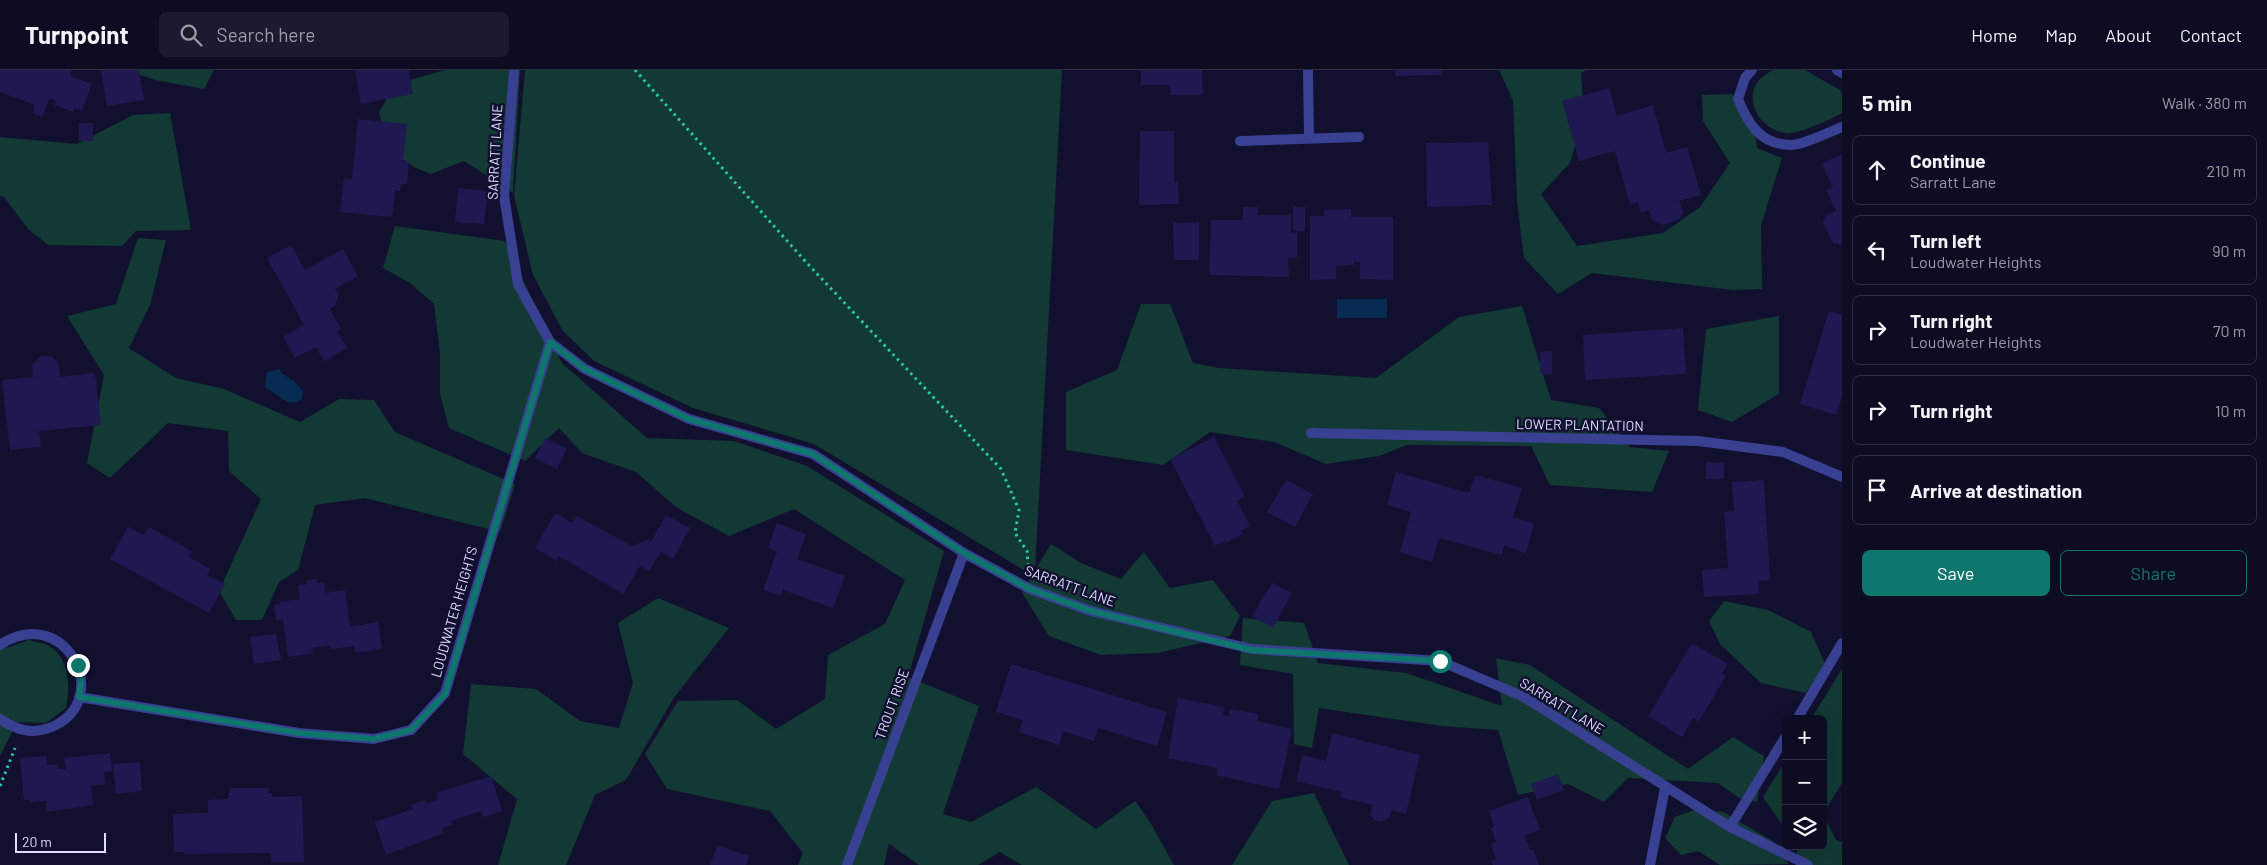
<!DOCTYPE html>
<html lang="en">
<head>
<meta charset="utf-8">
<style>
	body { margin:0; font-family:Barlow,sans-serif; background:#1b1a30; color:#f1f3f6 }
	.controls { position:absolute; right:15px; bottom:15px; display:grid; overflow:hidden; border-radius:8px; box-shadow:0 5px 20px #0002 }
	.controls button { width:45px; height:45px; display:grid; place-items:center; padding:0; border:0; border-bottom:1px solid #2d2c41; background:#0d0c23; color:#f1f3f6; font:25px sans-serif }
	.scale { position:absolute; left:15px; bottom:12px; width:91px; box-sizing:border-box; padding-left:5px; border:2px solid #dedeff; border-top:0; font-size:14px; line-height:18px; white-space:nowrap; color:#dedeff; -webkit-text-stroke:4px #11102f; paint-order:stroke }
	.stop { position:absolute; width:15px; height:15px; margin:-11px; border:4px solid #0f766e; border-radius:50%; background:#fff }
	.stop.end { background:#0f766e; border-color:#fff; box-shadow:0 1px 5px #0008 }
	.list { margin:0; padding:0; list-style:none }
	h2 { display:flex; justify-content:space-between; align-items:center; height:65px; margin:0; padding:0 20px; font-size:21px }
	h2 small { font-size:16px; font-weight:400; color:#9a9ba6 }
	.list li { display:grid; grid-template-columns:32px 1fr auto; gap:15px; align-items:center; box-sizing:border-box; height:70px; margin:0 10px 10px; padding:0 10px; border:1px solid #2d2c41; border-radius:8px }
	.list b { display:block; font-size:19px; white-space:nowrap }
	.list p { margin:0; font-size:16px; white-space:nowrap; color:#9a9ba6 }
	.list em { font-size:16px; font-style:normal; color:#9a9ba6 }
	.actions { display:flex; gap:10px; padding:15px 20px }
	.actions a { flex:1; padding:11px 0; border:1px solid #0f766e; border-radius:8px; text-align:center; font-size:18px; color:#0f766e }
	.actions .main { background:#0f766e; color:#fff }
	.icon { flex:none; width:28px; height:28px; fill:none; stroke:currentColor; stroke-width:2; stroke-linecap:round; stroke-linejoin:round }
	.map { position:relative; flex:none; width:1842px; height:795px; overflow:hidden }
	header { display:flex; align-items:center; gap:30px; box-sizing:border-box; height:70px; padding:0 25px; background:#0d0c23; border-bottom:1px solid #2d2c41 }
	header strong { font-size:24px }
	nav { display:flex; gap:28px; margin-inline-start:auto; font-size:18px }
	.search { width:350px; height:45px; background:#1b1a30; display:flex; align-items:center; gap:12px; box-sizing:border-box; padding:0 18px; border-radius:8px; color:#9a9ba6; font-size:19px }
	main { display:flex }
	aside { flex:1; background:#0d0c23 }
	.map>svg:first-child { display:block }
	.green { fill:#123933 }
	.water { fill:#072b51 }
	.building { fill:#1e1a51 }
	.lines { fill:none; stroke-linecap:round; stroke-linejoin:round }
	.path { stroke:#27c9aa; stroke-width:3; stroke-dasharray:2.5 4; stroke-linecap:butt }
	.minor { stroke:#384091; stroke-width:10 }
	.route { stroke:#0f766e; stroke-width:6 }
	.labels { text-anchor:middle; stroke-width:5; stroke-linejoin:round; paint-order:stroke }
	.street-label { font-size:14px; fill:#dedeff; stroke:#11102f }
</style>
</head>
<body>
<header>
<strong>Turnpoint</strong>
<div class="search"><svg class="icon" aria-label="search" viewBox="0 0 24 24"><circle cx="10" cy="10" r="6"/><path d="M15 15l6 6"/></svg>Search here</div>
<nav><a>Home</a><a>Map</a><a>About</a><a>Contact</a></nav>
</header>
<main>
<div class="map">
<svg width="1842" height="795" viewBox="0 0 1842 795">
	<rect width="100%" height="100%" fill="#11102f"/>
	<path class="green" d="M126 0H214L204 19 155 10Z
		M445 0H520L513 123 464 91 431 104 416 98 388 80 379 42 396 14Z
		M525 0H1062L1035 500 1051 474 1081 493 1121 509 1144 482 1170 518 1213 510 1240 546 1230 566 1158 583 1101 585 1049 566 1022 523 1032 505 814 374 693 338 594 291 563 261 533 205 514 126Z
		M1499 0H1586L1581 3 1584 44 1570 93 1541 124 1577 176 1663 163 1700 137 1730 93 1703 51 1702 25 1732 24 1754 53 1757 78 1782 88 1761 155 1762 219 1733 220 1592 203 1558 224 1524 188 1517 131 1513 31Z
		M1773 0H1805L1840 20 1842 23V43C1832 49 1802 62 1791 63 1769 65 1747 41 1754 19 1757 9 1765 5 1773 0Z
		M170 43 191 160 136 161 122 176 48 175 28 159 4 127 0 126V67L77 74 133 45Z
		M395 156 505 171 562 293 647 368 734 371 807 396 944 481 908 607 979 636 943 744 971 752 1036 717 1096 759 1135 731 1150 752 1174 795H1022L1000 782 978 795H919L889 774 884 795H798L803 783 770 741 667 719 645 684 678 631 737 630 776 659 825 629 828 585 885 554 905 510 794 439 729 466 677 438 636 402 582 383 559 358 525 391 449 358 440 324V283L434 234 410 213 383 198Z
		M138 168 166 170 150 235 129 278 176 308 224 319 300 352 339 329 374 330 395 362 515 414 500 462 365 428 315 435 298 500 279 512 262 550H236L219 521 261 429 229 401 228 361 168 353 110 408 87 393 104 305 67 246 116 234Z
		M1141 234H1170L1193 293 1219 298 1376 308 1459 247 1522 236 1551 330 1599 338 1630 377 1669 381 1652 422 1550 415 1531 376 1407 375 1379 386 1326 394 1274 372 1210 362 1163 395 1066 380V322L1117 300Z
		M1779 246V324L1732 352 1698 340 1706 259Z
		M658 528 729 558 673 629 626 710 595 725 566 795H498L517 729 463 684 471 614 536 619 580 651 619 658 633 613 618 553Z
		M1724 531 1768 540 1811 562 1825 594 1806 623 1761 613 1720 574 1709 551Z
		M1243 548 1304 553 1318 593 1406 603 1502 636 1496 588 1530 595 1688 699 1733 667 1764 686 1757 732 1739 728 1718 713 1628 708 1604 732 1568 714 1518 725 1498 660 1442 656 1319 638 1312 678 1294 674 1293 604 1240 595Z
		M29 570C35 572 46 573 51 577 70 591 70 617 66 638L46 653 17 652 0 686V577L7 578Z
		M1842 599V713L1823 744 1836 770 1842 772V795H1797V776H1823V649H1811Z
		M1786 690V760L1763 727Z
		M1314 723 1349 795H1232L1272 731Z
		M1694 740 1723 742 1771 770 1789 794 1720 795 1698 781 1681 785 1665 768 1675 747Z"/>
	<path class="water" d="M1337 229H1387V248H1337Z
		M280 299 281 303 294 311 303 321 302 328 298 332H287L265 317 267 302Z"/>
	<path class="building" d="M0 0H72L70 6 92 14 82 41 75 38 73 42 55 35 56 31 50 28 42 47 33 43 35 35 0 22Z
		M109 0H139L144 30 107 36 101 1Z
		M355 0H409L413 24 361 34Z
		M1141 0H1202L1203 25H1171L1170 15H1141Z
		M1395 0H1441V5L1395 6Z
		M1609 18 1617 46 1653 35 1666 83 1687 77 1701 125 1679 131 1683 143 1678 150 1662 155 1652 150 1649 140 1641 143 1638 132 1630 135 1615 81 1579 91 1562 31Z
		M358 49 407 54 403 91 409 92 407 114H401L400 121 395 120 392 147 340 142 344 108 352 109Z
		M79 53H93V71H79Z
		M1140 61H1174V113L1178 112 1179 134 1139 135Z
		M1488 72 1492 135 1427 137 1426 73Z
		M1842 84V175L1833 173 1823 153 1826 145 1836 141 1826 120 1833 117 1822 94Z
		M458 118 488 121 484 154 455 152Z
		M1243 137H1258V145H1291V163L1297 162V188H1288L1289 207 1209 205 1211 150H1243Z
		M1293 137H1305V161H1293Z
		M1351 139V147H1393V210L1360 209V192H1354V195L1336 196V209L1310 210V146H1324V140Z
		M1199 152V190H1174L1173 153Z
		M291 175 305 200 343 179 358 206 335 219 339 225 335 235 330 239 341 259 337 261 347 278 324 291 316 277 295 288 283 267 304 255 267 188Z
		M1829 241 1842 245V327L1836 345 1800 334Z
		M1683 258 1686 304 1585 310 1583 265Z
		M1552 281V304H1540V282Z
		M41 286H51L58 293 60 307 95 303 101 355 39 361 41 377 10 380 2 310 33 307 32 295Z
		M1214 367 1245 427 1237 431 1250 456 1241 461 1243 464 1226 473 1225 470 1215 476 1170 389Z
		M545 368 567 379 557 399 535 388Z
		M1706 392 1724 393V409H1706Z
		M1396 402 1469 423 1475 405 1522 418 1513 447 1534 453 1526 483 1504 476 1502 485 1439 468 1432 492 1400 482 1411 442 1387 435Z
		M1286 410 1313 424 1295 457 1267 442Z
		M1764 410 1770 510 1758 511 1759 524 1704 527 1702 500 1728 498 1724 442 1734 441 1732 412Z
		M555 443 572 453 577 446 632 476 649 469 651 472 666 445 690 458 673 489 661 482 649 501 640 496 623 524 559 486 557 491 535 478Z
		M777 453 806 464 797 489 845 506 833 538 783 520 780 526 763 520 777 481 768 478Z
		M128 457 144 465 149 457 192 481 189 487 210 499 207 505 225 514 209 543 110 489Z
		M317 509V513L324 512 325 523 345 520 350 557 378 552 382 579 355 583 354 576 331 579V575L312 578 313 583 288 587 283 549 276 550 274 535 280 534V532L300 529 298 515 307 514 306 511Z
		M1272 513 1292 523 1273 558 1252 546Z
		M276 564 281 590 254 594 250 567Z
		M1692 573 1728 594 1722 604 1726 606 1699 651 1693 648 1682 667 1648 646Z
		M1011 594 1167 642 1157 676 1098 658 1094 671 1063 661 1059 675 1019 662 1023 650 996 642Z
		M1178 628 1224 637 1223 645 1229 646V639L1259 644 1257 651 1292 659 1279 719 1216 705 1218 698 1168 688Z
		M1332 663 1420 685 1406 744 1391 740 1389 748 1381 752 1374 750 1370 744 1373 735 1340 727 1341 722 1296 711 1302 685 1326 691Z
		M110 683 112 701 104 702 105 714 91 716 93 735 47 742 46 731 30 732V730H24L20 688 47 686V695L58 694V699H66L64 688Z
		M140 692 142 721 116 724 113 694Z
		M1558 704 1564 720 1537 730 1531 714Z
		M491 706 502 741 483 747 481 741 451 751 452 755 442 758 444 763 386 785 375 752 413 739 411 735 425 730 426 734 438 730 436 723Z
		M230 718H269L268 723H272V727L302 726 304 792H271V783L185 784V782H174L173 744 208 743V730L228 729Z
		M1528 727 1540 760 1524 766 1530 780 1533 779 1539 795H1493L1491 790 1496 789 1491 774 1496 772 1491 758 1494 756 1489 741Z
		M717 775 749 786 746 795H710Z"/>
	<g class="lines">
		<path class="path" d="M635 0 805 191 1001 399 1019 440 1015 463 1027 481 1028 494
			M0 716 15 678"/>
		<path class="minor" d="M514 0 504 126 518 214 550 272 585 299 689 349 813 384 964 483 1030 519 1091 541 1252 579 1440 591 1524 627 1730 757 1808 795
			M1308 0 1309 69
			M1752 0 1745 8 1738 29C1748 54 1761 75 1791 75 1804 75 1829 62 1842 57
			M1837 0 1842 3
			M1240 71 1359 67
			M1311 363 1698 371 1783 382 1842 407
			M0 575C65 532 114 628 54 656 33 665 18 661 0 649
			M79 627 299 663 374 669 411 660 445 623 550 272
			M1797 649 1842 573
			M1730 757 1786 666
			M847 795 964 483
			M1650 795 1665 718"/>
	</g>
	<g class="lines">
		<path class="route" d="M78 595 81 611 79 627 299 663 374 669 411 660 445 624 550 272 585 299 689 349 813 384 964 483 1030 519 1091 541 1252 580 1440 591"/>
	</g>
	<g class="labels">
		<g class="street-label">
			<text transform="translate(495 82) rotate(-87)" y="5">SARRATT LANE</text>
			<text transform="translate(1580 355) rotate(1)" y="5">LOWER PLANTATION</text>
			<text transform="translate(1070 516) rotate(20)" y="5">SARRATT LANE</text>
			<text transform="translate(454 542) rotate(-74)" y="5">LOUDWATER HEIGHTS</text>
			<text transform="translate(892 634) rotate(-70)" y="5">TROUT RISE</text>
			<text transform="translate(1562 636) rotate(31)" y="5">SARRATT LANE</text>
		</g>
	</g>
</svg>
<div class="controls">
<button>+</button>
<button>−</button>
<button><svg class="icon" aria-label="layers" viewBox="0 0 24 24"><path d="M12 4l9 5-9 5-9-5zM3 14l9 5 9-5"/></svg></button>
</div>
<div class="scale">20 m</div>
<div class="stop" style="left:1440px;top:591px"></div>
<div class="stop end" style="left:78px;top:595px"></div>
</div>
<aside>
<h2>5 min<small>Walk · 380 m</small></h2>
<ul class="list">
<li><svg class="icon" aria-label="ahead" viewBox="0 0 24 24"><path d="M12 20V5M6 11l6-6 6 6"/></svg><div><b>Continue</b><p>Sarratt Lane</p></div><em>210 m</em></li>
<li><svg class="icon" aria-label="left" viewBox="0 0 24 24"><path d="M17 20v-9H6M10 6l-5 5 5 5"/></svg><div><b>Turn left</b><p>Loudwater Heights</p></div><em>90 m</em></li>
<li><svg class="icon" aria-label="right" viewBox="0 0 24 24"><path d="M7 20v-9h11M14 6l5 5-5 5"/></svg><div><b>Turn right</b><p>Loudwater Heights</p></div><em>70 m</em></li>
<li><svg class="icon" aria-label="right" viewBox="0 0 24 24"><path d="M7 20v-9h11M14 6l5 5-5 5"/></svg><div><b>Turn right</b></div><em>10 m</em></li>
<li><svg class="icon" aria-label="arrive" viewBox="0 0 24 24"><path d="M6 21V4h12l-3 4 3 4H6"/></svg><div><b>Arrive at destination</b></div></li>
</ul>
<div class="actions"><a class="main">Save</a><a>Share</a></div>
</aside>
</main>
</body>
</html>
